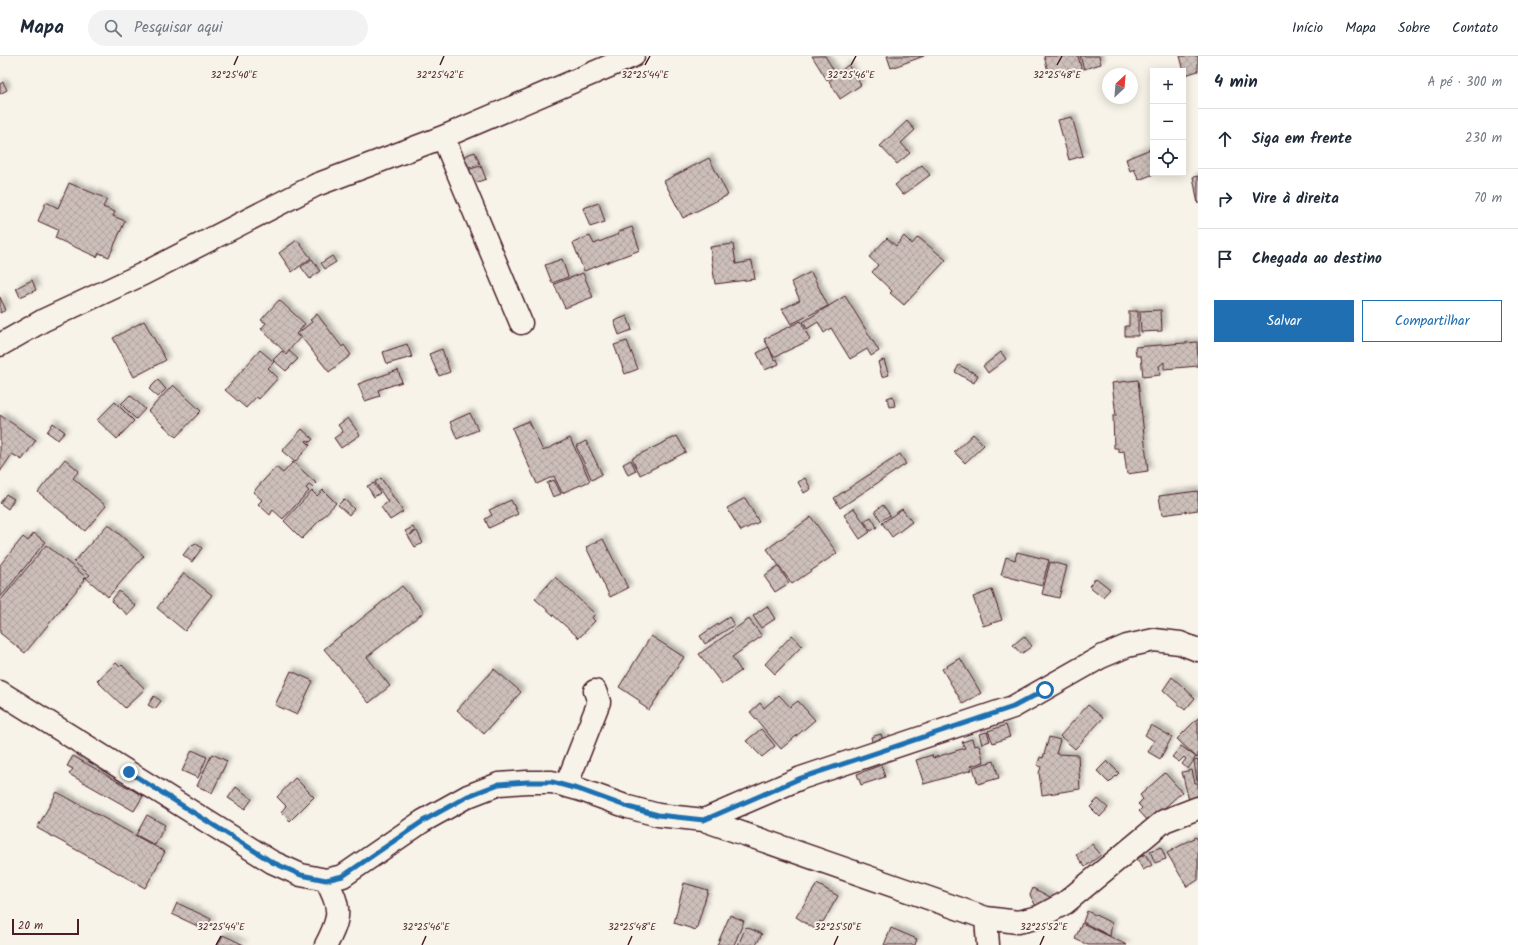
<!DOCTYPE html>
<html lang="pt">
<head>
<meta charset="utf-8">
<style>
	body { margin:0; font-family:Kalam,sans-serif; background:#f2f2f3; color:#1f2937 }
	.controls { position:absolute; right:12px; top:12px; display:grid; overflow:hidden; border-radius:0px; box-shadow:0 2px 10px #0003 }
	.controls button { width:36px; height:36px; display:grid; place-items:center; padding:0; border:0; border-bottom:1px solid #e0e1e3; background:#fff; color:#1f2937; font:20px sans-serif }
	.compass { position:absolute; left:1102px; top:12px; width:36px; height:36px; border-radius:50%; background:#fff; box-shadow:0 2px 10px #0003; rotate:26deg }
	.scale { position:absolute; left:12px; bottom:10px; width:67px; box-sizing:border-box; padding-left:4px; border:2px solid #4a1f2b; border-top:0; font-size:11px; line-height:14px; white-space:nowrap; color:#4a1f2b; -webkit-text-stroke:3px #f7f3e8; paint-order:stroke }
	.stop { position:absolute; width:12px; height:12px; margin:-9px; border:3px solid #1f6fb2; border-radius:50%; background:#fff }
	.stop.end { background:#1f6fb2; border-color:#fff; box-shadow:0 1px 4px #0008 }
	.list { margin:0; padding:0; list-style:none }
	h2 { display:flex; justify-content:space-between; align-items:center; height:52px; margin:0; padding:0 16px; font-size:17px }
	h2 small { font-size:13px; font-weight:400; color:#747a83 }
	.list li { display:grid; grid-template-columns:26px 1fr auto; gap:12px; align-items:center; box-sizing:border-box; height:60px; padding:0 16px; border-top:1px solid #e0e1e3 }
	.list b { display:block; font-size:15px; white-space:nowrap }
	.list em { font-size:13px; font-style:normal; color:#747a83 }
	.actions { display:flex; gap:8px; padding:12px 16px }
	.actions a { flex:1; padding:9px 0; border:1px solid #1f6fb2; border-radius:0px; text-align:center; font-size:14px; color:#1f6fb2 }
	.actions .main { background:#1f6fb2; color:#fff }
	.icon { flex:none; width:22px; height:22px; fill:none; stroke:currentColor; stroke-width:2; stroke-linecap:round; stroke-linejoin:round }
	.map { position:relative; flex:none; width:1198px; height:889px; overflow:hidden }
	header { display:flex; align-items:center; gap:24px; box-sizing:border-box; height:56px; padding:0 20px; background:#fff; border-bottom:1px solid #e0e1e3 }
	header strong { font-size:19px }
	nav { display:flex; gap:22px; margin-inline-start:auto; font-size:14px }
	.search { width:280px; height:36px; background:#f2f2f3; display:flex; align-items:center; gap:10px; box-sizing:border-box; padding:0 14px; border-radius:22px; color:#747a83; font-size:15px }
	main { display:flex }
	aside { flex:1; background:#fff }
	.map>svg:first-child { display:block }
	.building { fill:url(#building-cross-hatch); stroke:#4a1f2b; filter:url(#shadow) }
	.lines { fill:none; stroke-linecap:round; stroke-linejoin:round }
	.minor-casing { stroke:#4a1f2b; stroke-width:25 }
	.minor { stroke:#f7f3e8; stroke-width:22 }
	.route { stroke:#1f6fb2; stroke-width:5 }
	.ticks { fill:none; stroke:#4a1f2b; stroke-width:1.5 }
	.ticks-label { font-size:10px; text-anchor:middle; fill:#4a1f2b; stroke:#f7f3e8; stroke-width:4; stroke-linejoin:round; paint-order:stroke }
</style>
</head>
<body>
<header>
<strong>Mapa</strong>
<div class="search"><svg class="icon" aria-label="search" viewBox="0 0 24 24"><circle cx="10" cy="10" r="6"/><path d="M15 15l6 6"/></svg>Pesquisar aqui</div>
<nav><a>Início</a><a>Mapa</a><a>Sobre</a><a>Contato</a></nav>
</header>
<main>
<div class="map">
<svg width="1198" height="889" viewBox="0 0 1198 889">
	<defs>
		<pattern id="building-cross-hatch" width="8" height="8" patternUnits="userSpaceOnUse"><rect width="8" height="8" fill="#ccbfb9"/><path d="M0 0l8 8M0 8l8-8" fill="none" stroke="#b1a49f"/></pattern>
		<filter id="shadow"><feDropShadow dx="3.5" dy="-3.5" stdDeviation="2" flood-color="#0004"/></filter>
	</defs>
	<rect width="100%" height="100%" fill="#f7f3e8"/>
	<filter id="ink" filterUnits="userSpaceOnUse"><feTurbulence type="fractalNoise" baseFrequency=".025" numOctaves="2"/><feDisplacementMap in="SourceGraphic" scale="8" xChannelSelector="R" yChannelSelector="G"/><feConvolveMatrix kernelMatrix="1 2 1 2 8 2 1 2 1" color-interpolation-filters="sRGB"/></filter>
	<g filter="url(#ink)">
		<path class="building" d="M812 0H825L836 18 827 24Z
			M887 0H924L891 12Z
			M1044 0H1078L1082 15 1067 18 1066 14 1049 19Z
			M1080 0H1099L1101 8 1084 13Z
			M1180 0H1198V15L1185 19Z
			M848 9 861 29 840 43 829 25Z
			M3 26 7 34 0 38V28Z
			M1072 61 1083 100 1069 104 1058 64Z
			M907 65 915 74 901 87 910 97 897 108 880 90Z
			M1153 92V117H1156L1139 124 1134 113 1130 115 1126 103Z
			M475 96 480 108 466 113 461 101Z
			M709 102 728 139 683 162 664 125Z
			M922 109 930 119 903 139 895 129Z
			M481 110 486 123 472 128 467 114Z
			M1198 120V148L1193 121Z
			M69 127 107 143 103 151 115 156 113 160 125 165 109 201 99 197 97 201 55 182 58 174 38 165 46 146 58 152Z
			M599 147 605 166 590 171 583 152Z
			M632 171 640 194 584 215 573 187 590 180 594 188 619 178 618 176Z
			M904 180 912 188 918 181 946 204 904 249 890 237 892 235 872 216 878 209 869 201 887 182 896 190Z
			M297 184 311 202 292 216 279 197Z
			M733 188 736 208 752 205 755 223 715 228 710 191Z
			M332 200 336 206 325 213 321 207Z
			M312 203 320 215 310 223 301 211Z
			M562 203 568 221 552 227 545 209Z
			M811 216 828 250 791 268 782 253 800 244 791 226Z
			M583 217 593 241 565 252 554 228Z
			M32 224 36 234 20 241 16 232Z
			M845 240 879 295 871 300 867 293 850 303 831 272 824 277 818 266 807 273 803 266Z
			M0 241 6 254 0 257Z
			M279 244 305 268 296 278 300 282 286 297 261 273 266 267 261 264Z
			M1161 254 1162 275 1141 276 1140 255Z
			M1129 255H1138V280H1125V270H1129Z
			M317 258 342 291 344 289 351 299 329 316 298 277 312 266 310 264Z
			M627 260 632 274 619 279 614 265Z
			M144 265 166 304 134 321 113 282Z
			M801 265 810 284 774 301 764 283Z
			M627 285 638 313 625 318 614 289Z
			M1197 286 1198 310 1164 313V306L1159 310 1160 319 1143 321 1141 300H1136L1135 291Z
			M407 288 412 301 387 308 383 296Z
			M769 291 774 304 777 303 779 308 765 314 757 297Z
			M442 293 450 316 439 320 429 298Z
			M260 294 274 306 268 312 278 322 259 343 256 341 246 352 225 334Z
			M282 295 286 299 289 295 298 303 286 315 273 304Z
			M1001 296 1006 303 988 317 983 310Z
			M884 304 889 319 882 321 878 306Z
			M959 309 978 319 974 327 955 316Z
			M398 314 402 326 378 334 380 340 365 345 358 328Z
			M158 324 166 333 158 341 149 333Z
			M1138 324 1148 415 1127 418 1124 395 1118 396V392H1114L1113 360H1116L1112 327Z
			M173 329 201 355 176 381 148 355Z
			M130 339 145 353 136 363 121 348Z
			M893 340 895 350 889 351 887 342Z
			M115 346 134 365 117 383 97 364Z
			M470 357 478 374 457 383 450 366Z
			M0 359 36 384 22 404 12 398 0 416Z
			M348 362 360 379 341 392 334 382 343 376 338 369Z
			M529 365 543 395 570 382 590 425 562 437 554 420 537 428 512 372Z
			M53 367 65 376 58 384 47 376Z
			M302 373 313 383 310 386 307 384 306 385 310 389 295 406 282 395Z
			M973 378 984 389 965 407 954 396Z
			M677 380 686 396 640 419 632 402Z
			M586 385 602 418 592 424 576 390Z
			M900 398 906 408 840 452 834 442Z
			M65 403 79 415 73 422 106 450 85 475 38 436Z
			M631 404 636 415 628 419 623 408Z
			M293 406 316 427 312 431 309 429 306 432 309 435 283 463 273 454 270 459 258 448 262 444 253 436 276 411 283 417Z
			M381 422 403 456 390 464 381 451 388 446 375 426Z
			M805 422 811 433 804 437 798 426Z
			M554 424 561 438 553 441 547 427Z
			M374 427 380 437 374 441 367 430Z
			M323 434 336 447 302 483 284 465 312 435 317 440Z
			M1198 435V454L1162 459 1159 440Z
			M6 438 14 443 8 453 0 447Z
			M745 442 759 466 741 475 727 452Z
			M344 443 354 453 349 459 338 449Z
			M511 444 518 458 489 472 485 463 492 459 489 454Z
			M883 449 890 459 881 465 875 455Z
			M854 452 870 476 860 483 844 459Z
			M902 453 912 466 892 481 882 467Z
			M811 461 837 497 792 528 767 493Z
			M871 461 877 471 871 475 864 465Z
			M108 468 144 500 108 541 86 522 90 519 74 506Z
			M413 471 415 475 410 479 417 475 423 487 415 491 405 475Z
			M34 477 45 486 0 542V509L23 481 28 485Z
			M603 483 628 532 610 541 586 491Z
			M195 487 202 492 192 506 183 499 191 489 192 490Z
			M46 489 86 521 84 523 85 524 25 597 0 577V545Z
			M1017 496 1049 504 1042 530 1001 519 1006 501 1015 504Z
			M1050 506 1067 510 1059 542 1042 538Z
			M778 510 789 527 775 536 764 520Z
			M184 517 212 539 185 575 157 552Z
			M555 521 595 558 592 562 595 565 579 582 535 543Z
			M1096 522 1110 533 1103 541 1089 530Z
			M402 530 424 556 367 601 390 630 369 647 324 593Z
			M992 534 1002 564 983 570 973 541Z
			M119 535 136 550 128 559 111 545Z
			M767 550 775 563 761 572 753 560Z
			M729 561 734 569 705 588 700 580Z
			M749 563 762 580 732 601 741 615 722 628 699 598Z
			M792 579 802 590 775 618 765 608Z
			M651 580 684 601 649 654 639 647 640 645 619 631Z
			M1024 580 1032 590 1021 598 1013 589Z
			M960 602 981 637 963 648 942 613Z
			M116 607 120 611 122 609 145 633 125 652 97 625Z
			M494 613 521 636 484 678 457 654Z
			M291 615 313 625 297 659 275 649Z
			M1172 621 1195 642 1185 654 1163 634Z
			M779 639 790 651 798 645 815 664 781 693 750 656 760 647 764 652Z
			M154 640 161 645 155 653 148 649Z
			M1088 649 1103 662 1075 693 1060 680Z
			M1198 662V701L1197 702 1177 683Z
			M1006 669 1010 681 993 687 988 675Z
			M1151 669 1172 681 1160 703 1148 696 1154 685 1145 679Z
			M761 673 775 690 762 701 746 685Z
			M987 676 990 685 982 688 979 678Z
			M881 678 884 687 873 690 871 681Z
			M1049 681 1060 684 1056 698 1078 699 1080 733 1042 739 1039 717 1041 711 1037 709 1040 701 1043 702Z
			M972 683 974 690 979 689 984 706 970 710 972 714 924 728 916 704 932 699 933 702 965 692 962 686Z
			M1181 690 1196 701 1188 713 1182 708 1186 703 1184 701 1179 706 1172 701Z
			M192 694 207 701 198 722 182 715Z
			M212 698 227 705 212 737 197 730Z
			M73 700 143 740 134 755 69 718 73 713 67 710Z
			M1198 704V725H1197L1194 705Z
			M994 705 999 722 978 728 973 711Z
			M1107 705 1119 717 1109 727 1097 715Z
			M881 709 885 721 861 729 857 718Z
			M1192 714 1195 727H1198V747L1190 749 1182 716Z
			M1165 717 1182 736 1149 766 1139 755 1142 752 1138 748 1143 743 1140 739Z
			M295 722 314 741 290 765 281 756 286 750 277 741Z
			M236 731 252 743 245 753 228 742Z
			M57 736 165 796 145 832 37 772Z
			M1098 743 1108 752 1100 761 1090 751Z
			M147 759 165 769 155 789 136 779Z
			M1196 781 1198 785V824L1187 831 1167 797Z
			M1092 788 1101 799 1085 811 1076 799Z
			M1161 791 1166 803 1155 807 1150 795Z
			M1145 798 1152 809 1143 814 1137 803Z
			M684 827 708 834 696 874 674 867Z
			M817 828 838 840 823 866 820 865 815 873 796 861Z
			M1033 832 1054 843 1039 856 1030 839Z
			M177 847 211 863 206 874 172 858Z
			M1087 855 1112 867 1110 880 1083 866Z
			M730 859 744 865 734 889H717Z
			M1082 867 1127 889H1088L1075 883Z
			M746 871 762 878 756 889H738Z
			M891 872 917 883 915 889H884Z
			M223 879 244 889H218Z"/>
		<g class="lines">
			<g class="minor-casing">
				<path id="minor" d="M443 81 521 267
					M0 289 44 264 143 218 316 129 443 81 633 0
					M0 636 272 806 301 819 326 824 343 820 423 765 468 740 499 728 527 726H552L581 734 628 751 658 759 704 764 986 862 1018 866 1039 861 1065 847 1164 765 1198 752
					M566 730 599 646 595 635
					M704 764 801 722 1013 651 1101 601 1127 590 1154 584 1180 587 1198 594
					M326 824C341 852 341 860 326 889
					M986 862 988 889"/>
			</g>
			<use href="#minor" class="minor"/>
		</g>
	</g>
	<g class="lines" filter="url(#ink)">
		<path class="route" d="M129 716 272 806 301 819 326 824 343 820 423 765 468 740 499 728 527 726H552L581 734 628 751 658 759 704 764 801 722 1013 651 1045 634"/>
	</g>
	<path class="ticks" d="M234 9 238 0M440 9 444 0M645 9 650 0M851 9 856 0M1057 9 1062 0M216 889 221 880M422 889 426 880M628 889 632 880M834 889 838 880M1040 889 1044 880"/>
	<g class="ticks-label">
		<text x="440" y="22">32°25'42"E</text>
		<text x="645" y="22">32°25'44"E</text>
		<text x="851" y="22">32°25'46"E</text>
		<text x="1057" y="22">32°25'48"E</text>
		<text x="234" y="22">32°25'40"E</text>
		<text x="221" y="874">32°25'44"E</text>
		<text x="426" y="874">32°25'46"E</text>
		<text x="632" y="874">32°25'48"E</text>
		<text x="838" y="874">32°25'50"E</text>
		<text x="1044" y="874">32°25'52"E</text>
	</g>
</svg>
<div class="controls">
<button>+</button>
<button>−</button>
<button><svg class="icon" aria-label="locate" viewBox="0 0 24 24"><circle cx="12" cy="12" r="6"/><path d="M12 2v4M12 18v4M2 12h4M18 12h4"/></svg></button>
</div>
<svg class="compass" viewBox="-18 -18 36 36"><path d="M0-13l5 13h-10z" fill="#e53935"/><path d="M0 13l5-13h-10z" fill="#747a83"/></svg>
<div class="scale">20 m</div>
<div class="stop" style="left:1045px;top:634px"></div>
<div class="stop end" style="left:129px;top:716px"></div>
</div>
<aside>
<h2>4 min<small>A pé · 300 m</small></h2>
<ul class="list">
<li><svg class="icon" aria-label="ahead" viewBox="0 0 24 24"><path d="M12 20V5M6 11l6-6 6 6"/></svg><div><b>Siga em frente</b></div><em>230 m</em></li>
<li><svg class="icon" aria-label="right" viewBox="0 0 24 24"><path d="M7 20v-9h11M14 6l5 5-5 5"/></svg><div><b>Vire à direita</b></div><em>70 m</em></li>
<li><svg class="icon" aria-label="arrive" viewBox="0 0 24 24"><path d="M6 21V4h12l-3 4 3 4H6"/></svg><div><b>Chegada ao destino</b></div></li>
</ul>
<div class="actions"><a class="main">Salvar</a><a>Compartilhar</a></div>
</aside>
</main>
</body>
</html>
